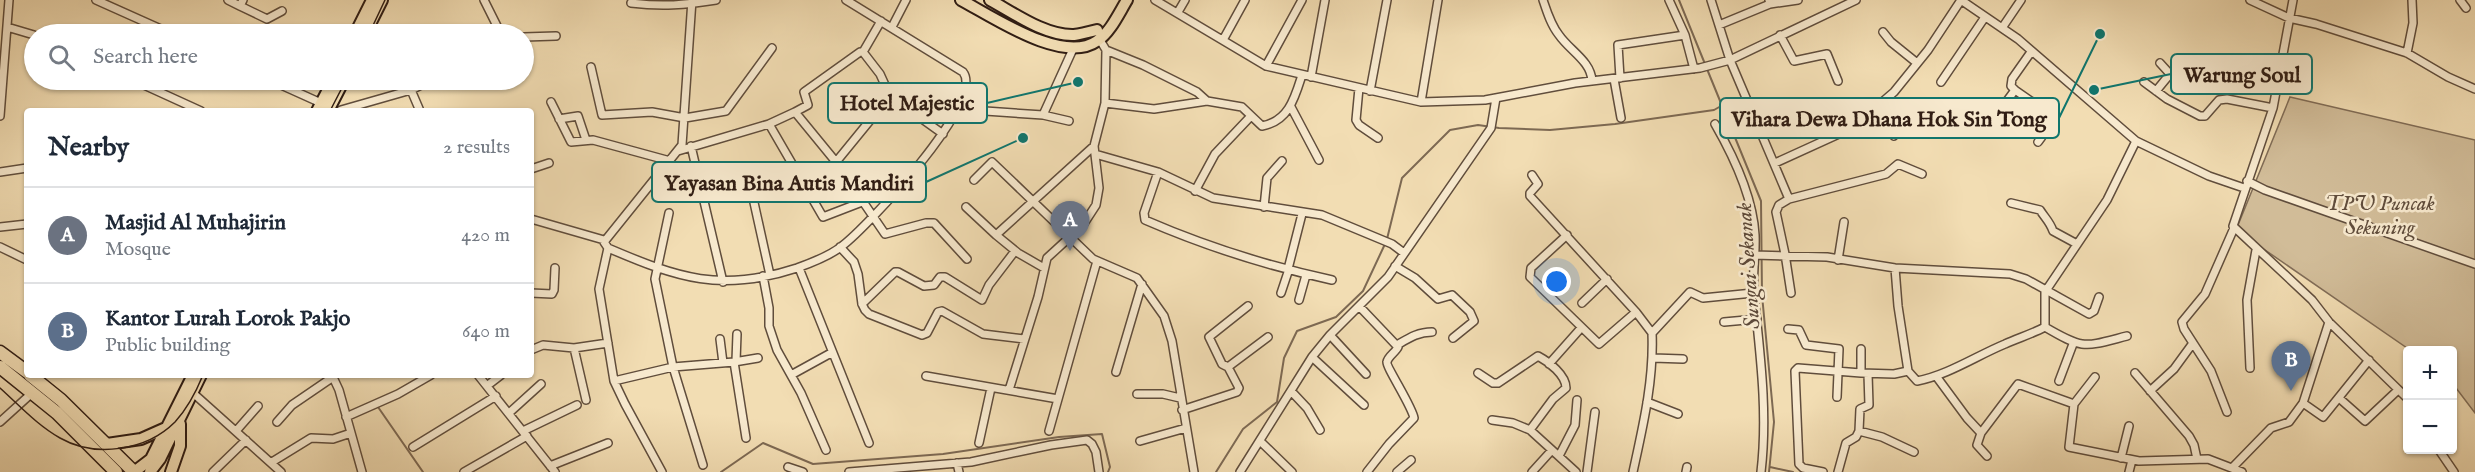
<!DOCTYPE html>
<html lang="en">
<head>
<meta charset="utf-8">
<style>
	body { margin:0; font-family:"IM FELL English",serif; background:#f2f2f3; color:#1f2937 }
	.controls { position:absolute; right:18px; bottom:18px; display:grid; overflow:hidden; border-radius:6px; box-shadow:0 2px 4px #0004 }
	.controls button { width:54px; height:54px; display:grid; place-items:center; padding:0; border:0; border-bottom:2px solid #e0e1e3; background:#fff; color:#1f2937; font:30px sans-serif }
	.you { position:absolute; left:1557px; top:282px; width:21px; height:21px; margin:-15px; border:4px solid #fff; border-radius:50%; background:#1a73e8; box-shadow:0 0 0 9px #1a73e833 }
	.badge { display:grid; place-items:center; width:39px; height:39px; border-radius:50%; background:#7c3aed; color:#fff; font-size:20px; font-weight:700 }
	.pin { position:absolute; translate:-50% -50px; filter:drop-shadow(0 2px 3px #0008) }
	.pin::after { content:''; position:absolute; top:32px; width:21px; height:18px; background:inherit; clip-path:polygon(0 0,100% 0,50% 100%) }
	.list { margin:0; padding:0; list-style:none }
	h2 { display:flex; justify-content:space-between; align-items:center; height:78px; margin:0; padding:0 24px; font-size:26px }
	h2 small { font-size:20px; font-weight:400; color:#747a83 }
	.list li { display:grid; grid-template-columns:39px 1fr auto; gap:18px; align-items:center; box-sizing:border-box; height:96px; padding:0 24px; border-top:2px solid #e0e1e3 }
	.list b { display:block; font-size:22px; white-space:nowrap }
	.list p { margin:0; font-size:20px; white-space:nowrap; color:#747a83 }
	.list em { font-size:20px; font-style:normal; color:#747a83 }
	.icon { flex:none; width:33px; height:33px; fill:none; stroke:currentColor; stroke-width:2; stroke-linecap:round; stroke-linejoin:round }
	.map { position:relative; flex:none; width:2475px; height:472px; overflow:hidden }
	.search { position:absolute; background:#fff; box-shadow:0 2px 4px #0004; left:24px; top:24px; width:510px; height:66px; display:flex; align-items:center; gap:15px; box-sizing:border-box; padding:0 21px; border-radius:33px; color:#747a83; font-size:22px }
	.panel { position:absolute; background:#fff; box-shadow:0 2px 4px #0004; left:24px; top:108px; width:510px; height:270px; border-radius:6px }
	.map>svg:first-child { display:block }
	.green { fill:#d1bc98; stroke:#806c56; stroke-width:1.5 }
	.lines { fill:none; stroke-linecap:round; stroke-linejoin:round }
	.stream { stroke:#7d6953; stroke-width:2 }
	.minor-casing { stroke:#604d3c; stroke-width:10 }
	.primary-casing { stroke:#301d14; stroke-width:14 }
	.trunk-casing { stroke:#301d14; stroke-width:15 }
	.minor { stroke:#f7e9ce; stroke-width:7 }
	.primary { stroke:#f2ddb3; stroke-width:10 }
	.trunk { stroke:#f2ddb3; stroke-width:12 }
	.tram { stroke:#301d14; stroke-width:1.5 }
	.labels { text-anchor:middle; stroke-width:5; stroke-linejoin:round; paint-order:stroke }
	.park-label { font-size:21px; font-style:italic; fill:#604d3c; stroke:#f7e9ce }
	.water-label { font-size:22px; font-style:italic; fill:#5d4939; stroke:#f7e9ce }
	.leader { fill:none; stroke:#0f766e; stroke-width:2 }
	.callout-dot { fill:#0f766e; stroke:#f7e9ce; stroke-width:2 }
	.callout { fill:#f7e9ce; stroke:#0f766e; stroke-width:2 }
	.callout-label { font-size:22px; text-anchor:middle; font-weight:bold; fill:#301d14 }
</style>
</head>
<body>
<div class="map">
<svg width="2475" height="472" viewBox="0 0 2475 472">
	<rect width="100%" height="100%" fill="#f2ddb3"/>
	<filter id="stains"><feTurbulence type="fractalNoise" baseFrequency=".00333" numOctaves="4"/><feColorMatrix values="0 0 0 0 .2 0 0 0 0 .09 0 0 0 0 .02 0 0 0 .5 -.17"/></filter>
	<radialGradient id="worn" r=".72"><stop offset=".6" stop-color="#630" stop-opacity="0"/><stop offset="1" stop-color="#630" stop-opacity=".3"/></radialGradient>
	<path class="green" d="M2290 97 2475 140V413L2453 384 2452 350H2410L2236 230Z"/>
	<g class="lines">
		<path class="stream" d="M1679 0 1705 64
			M1707 69 1761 201 1762 295 1774 422 1769 472
			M1387 239 1402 178 1450 130 1478 125 1499 128 1550 130 1615 124 1714 110 1721 106
			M378 407 423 472
			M1770 467 1793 472
			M721 472 763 443 813 464 943 454 1059 437 1102 434 1110 467 1108 472
			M1216 472 1243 429 1277 402 1284 358 1297 331 1336 317 1363 291 1385 244"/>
		<g class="minor-casing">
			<path id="minor" d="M96 0 172 34
				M228 0 240 6 243 0
				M484 0 501 34
				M692 0 682 145 604 242 608 248C678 278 721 293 797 268 811 263 831 255 842 246 867 227 986 101 963 72L846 0
				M1155 0 1266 66 1421 102 1485 100 1575 83 1700 68 1730 60 1856 0
				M1543 0C1547 12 1551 25 1559 35 1570 51 1591 61 1592 81
				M1669 0 1685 35 1694 69
				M1711 0 1730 60 1789 199
				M1961 0 2018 39 2136 141 2209 176 2244 188
				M2250 0 2289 18 2316 24 2407 53 2448 77 2475 89
				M2293 0 2273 108 2233 226 2312 300 2329 322 2408 399
				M2460 0 2466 8
				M631 3C662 7 685 5 716 0
				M1770 4 1798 0
				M240 6 267 19 282 11
				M1178 12 1185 0
				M1719 25 1770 4 1769 0
				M7 27 34 35
				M892 27 906 0
				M2002 28 2021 0
				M1883 32 1891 42 1917 63
				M1780 35 1794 61 1827 54 1838 81
				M524 37 556 36
				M1223 40 1245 0
				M1106 50 1143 65 1197 92 1207 101 1242 107 1262 126C1289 121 1295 97 1302 75
				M863 52 881 21
				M2407 53 2413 23 2412 0
				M1266 66 1302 0
				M591 67 602 115 652 112 685 118 726 111 772 48
				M1311 77 1325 0
				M1620 78 1618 45 1685 35
				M1614 79 1621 118
				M133 80 201 111
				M270 80 321 103
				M1941 82 1985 17
				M2144 82 2167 99 2200 116H2205L2219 100 2227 99 2273 108
				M1359 88 1356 120 1359 125 1378 138
				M411 90 420 111
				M2015 90 2048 113C2050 125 2045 133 2038 142
				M1370 91 1387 0
				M2156 91 2170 74 2160 63
				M551 102 571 142 593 140 670 161
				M1421 102 1438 0
				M1105 103 1154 109 1207 101
				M1985 104 1998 113 2015 90 2011 86 2012 79 2031 52
				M1291 107 1319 160
				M956 109 1043 115 1073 49
				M1875 109 1894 136
				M341 110 411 90 431 80
				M795 112 808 105 804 92 860 52H863L880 74 890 96 943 134
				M1043 115 1069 121
				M0 116 9 0
				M559 119 578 116 586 140
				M769 124 823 217 862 202
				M1715 124C1734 157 1753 197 1755 235 1756 255 1752 275 1754 295 1760 354 1768 412 1761 472
				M1984 132 1998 113
				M691 146 723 282
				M678 151 769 124 795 112 836 162 885 234 926 223H934L967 259
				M1095 154 1158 172 1213 198 1322 215 1392 244 1404 253
				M836 162 890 96
				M1775 163 1852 128 1894 92 1928 50 1961 0
				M531 169 549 163
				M0 172 27 168
				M1158 172 1144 213 1145 220C1205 246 1268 266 1332 280
				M1532 175 1538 184 1530 193V196L1636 312 1652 333
				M974 180 992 162 1093 259 1137 278 1164 316 1172 341 1194 472
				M2247 181 2265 190 2475 264
				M1195 191 1215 154 1251 116
				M753 198 770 275
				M2011 203 2040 210C2045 218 2050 222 2053 231L2077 244
				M966 207 996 235
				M1264 207 1267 178 1282 161
				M669 213 655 279 673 367 703 465
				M531 219 604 240
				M0 227 27 224
				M1567 235 1531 268 1530 277 1599 344 1636 312
				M0 247 27 260
				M840 247 854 262 858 274 862 304 865 310 869 314 922 335 927 333 938 312 942 311 983 334 1024 339
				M608 248 599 289 614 381 625 404 662 472
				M1754 255 1827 257 1895 268 2010 274 2026 279 2089 314 2094 311 2099 297
				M1838 260 1844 222
				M1395 266 1415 278 1438 299 1452 295 1470 312 1474 321 1453 338
				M799 268 869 443
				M1044 268 1018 253 996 235 1094 146
				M1895 268 1898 306 1908 371 1917 381C1948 375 1976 356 2005 344 2018 338 2032 334 2045 327V292L2107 200 2136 141
				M1288 269 1302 214
				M763 276 769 308V326L777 350 801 393 826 450
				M531 293 552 294 554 290 555 268
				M1281 293 1289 269
				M1791 293 1785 254 1776 212 1779 205 1789 199 1886 174 1898 164 1922 174
				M1299 300 1306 275
				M1582 303 1607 279
				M862 304 895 272H898L924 286 934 285 940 277H945L982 300 989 285 1015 251
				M1359 306 1398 347C1396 352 1388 356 1387 362 1386 367 1412 406 1414 418L1389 444 1367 472
				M1724 322 1757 319
				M2045 327C2084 350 2084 347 2127 336
				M1788 329 1799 330 1806 345 1839 349 1837 397
				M1330 335 1366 374
				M720 339 723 363
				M1397 345C1409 338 1418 332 1432 332
				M574 348 586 400
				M1861 349V373L1894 374 1908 371
				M531 350 543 345 574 348 608 343
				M1312 357 1364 405
				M1653 358 1683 359
				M736 361 737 334
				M734 362 758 358
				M1549 364 1581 328
				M1228 367 1222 364 1209 337 1248 306
				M2250 368 2247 300 2256 250
				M1116 372 1142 284
				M1478 373 1493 383H1498L1538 356C1549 362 1566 375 1566 388L1553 399 1530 430 1552 450
				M2135 373 2189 436 2194 445 2197 459
				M1868 374 1869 405 1860 409 1859 431 1882 437 1914 452
				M332 375 339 390 362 472
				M478 375 555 472
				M791 375 831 353
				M926 376 1058 399
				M1936 376 1967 418 1981 433 2018 384 2074 404
				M614 381 673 367 734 362 746 438
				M2059 381 2073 344
				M488 385 501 375
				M1009 390 1038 297 1047 258 1083 225 1096 205 1099 188 1094 146 1105 103 1106 50 1100 40
				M1291 391 1307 408 1320 430
				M2150 391 2174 369 2193 343
				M193 393 281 472
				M1137 394H1163L1180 398
				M2339 398 2365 421 2398 390
				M1647 402 1678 414
				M2303 403 2323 417 2369 360
				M2074 404 2069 447 2139 461 2208 459 2242 472
				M2074 404 2095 377
				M1182 410 1237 392 1239 388 1228 367 1268 337
				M2227 412 2211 371 2184 329 2182 322 2205 294 2234 228
				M509 413 541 384
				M346 417 398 394 431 375
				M1492 420 1513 423 1530 430
				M0 422 32 393
				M277 422 292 405 333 377
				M236 431 258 406
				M523 431 577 405
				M1049 431 1097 261
				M1981 433 1977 445 1987 456
				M1140 441 1186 428
				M1260 441 1292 472
				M979 443 991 388
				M413 447 496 396
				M2439 450 2454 472
				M1559 456 1575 425 1577 400
				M2121 458 2129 426
				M272 462 311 438 333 439 351 433
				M957 463 959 472
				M550 466 608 443
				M788 467 803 472
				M2233 467 2271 428 2289 422 2303 403 2329 322
				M213 472 246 440
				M464 472 527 436
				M849 472 971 462 1051 445 1087 440 1092 444 1096 452 1099 472
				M1240 472 1312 357 1330 335 1388 277 1491 128 1496 98
				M1397 472 1411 460
				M1532 472 1552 450 1576 472
				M1587 472 1595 412
				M1633 472C1643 426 1654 380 1652 333L1690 292 1703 298 1753 293
				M1686 472 1687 467
				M1823 472 1803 468 1799 464 1795 371 1798 368 1861 373
				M1838 472 1846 443 1856 437 1859 431
				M2129 472 2132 460"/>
		</g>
		<g class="primary-casing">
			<path id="primary" d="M961 0C993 17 1063 65 1097 41 1110 33 1119 13 1127 0
				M990 0C1014 13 1045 36 1074 35 1081 34 1089 32 1097 30
				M355 34 372 0
				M365 34 382 0
				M317 111 333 80
				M328 111 344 80
				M107 444 141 439 168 427
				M134 472 151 459 193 375
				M150 472 160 459 201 375
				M171 472 180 446V424"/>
		</g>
		<g class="trunk-casing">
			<path id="trunk" d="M0 352 27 372
				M0 367 57 413 116 472
				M30 375 61 400 134 472"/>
		</g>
		<use href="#minor" class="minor"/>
		<use href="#primary" class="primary"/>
		<use href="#trunk" class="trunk"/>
		<path class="tram" d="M369 34 385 0
			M330 111 346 80
			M0 388C19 405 37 425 60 438 95 458 146 451 175 422 187 409 196 392 203 375"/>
	</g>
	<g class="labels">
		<g class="park-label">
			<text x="2380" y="210">TPU Puncak<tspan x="2380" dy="24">Sekuning</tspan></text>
		</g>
		<g class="water-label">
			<text transform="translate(1747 266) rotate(-94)" y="8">Sungai Sekanak</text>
		</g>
	</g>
	<path class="leader" d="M2094 90L2171 74M1078 82L987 103M2100 34L2059 118M1023 138L926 182"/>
	<g class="callout-dot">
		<circle cx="2094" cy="90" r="6"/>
		<circle cx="1078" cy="82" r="6"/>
		<circle cx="2100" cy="34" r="6"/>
		<circle cx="1023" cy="138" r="6"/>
	</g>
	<g class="callout">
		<rect x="2171" y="54" width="141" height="40" rx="6"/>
		<rect x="828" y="83" width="159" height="40" rx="6"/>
		<rect x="1720" y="98" width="339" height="40" rx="6"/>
		<rect x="652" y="162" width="274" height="40" rx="6"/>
	</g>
	<g class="callout-label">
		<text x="2242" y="82">Warung Soul</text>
		<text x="907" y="110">Hotel Majestic</text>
		<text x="1889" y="126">Vihara Dewa Dhana Hok Sin Tong</text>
		<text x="789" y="190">Yayasan Bina Autis Mandiri</text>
	</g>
	<rect width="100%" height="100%" filter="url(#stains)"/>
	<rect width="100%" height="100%" fill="url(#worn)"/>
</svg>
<div class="controls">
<button>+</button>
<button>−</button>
</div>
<div class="you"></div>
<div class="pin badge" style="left:1070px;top:251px;background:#6b7280">A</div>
<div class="pin badge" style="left:2291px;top:391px;background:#5c6f8a">B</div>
<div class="search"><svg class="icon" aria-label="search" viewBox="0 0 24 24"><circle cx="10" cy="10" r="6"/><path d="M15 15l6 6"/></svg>Search here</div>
<section class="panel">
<h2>Nearby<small>2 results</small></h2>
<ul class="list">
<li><span class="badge" style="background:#6b7280">A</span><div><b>Masjid Al Muhajirin</b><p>Mosque</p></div><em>420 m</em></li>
<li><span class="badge" style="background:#5c6f8a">B</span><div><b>Kantor Lurah Lorok Pakjo</b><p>Public building</p></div><em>640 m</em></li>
</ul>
</section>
</div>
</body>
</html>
